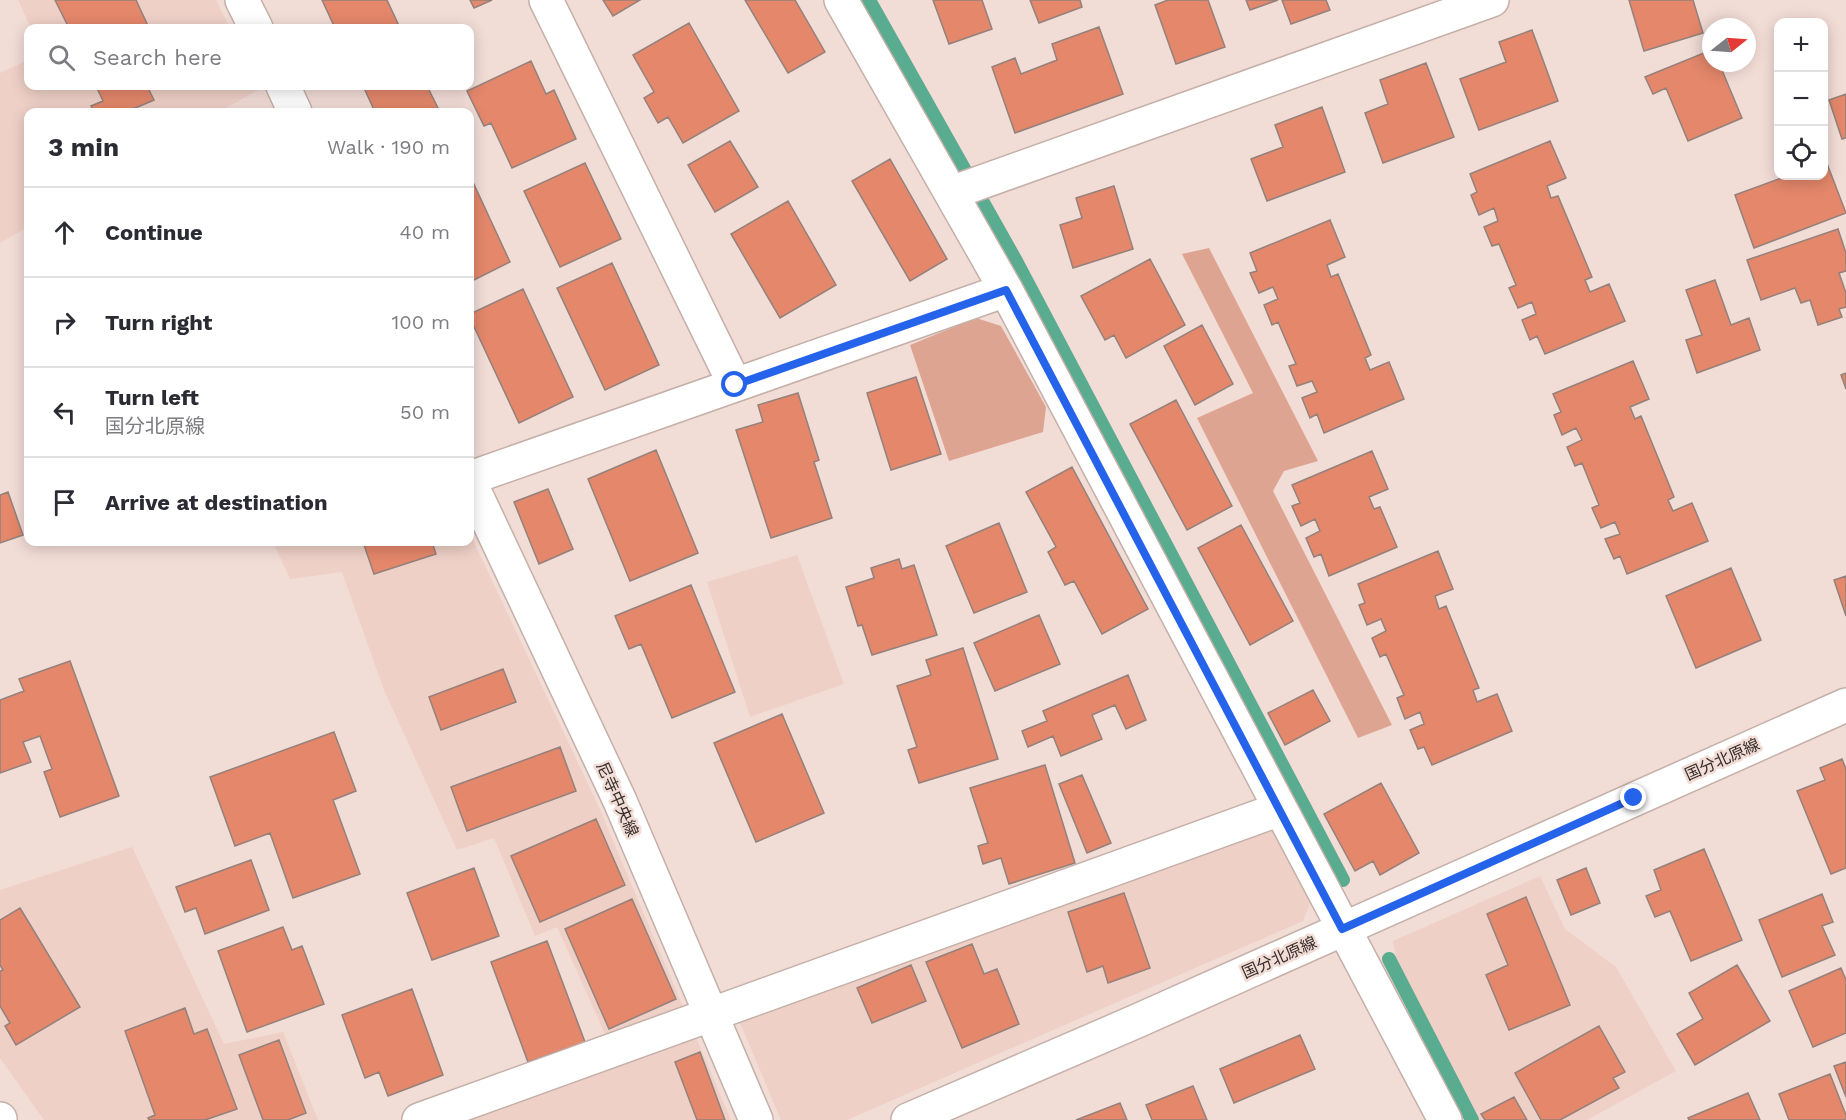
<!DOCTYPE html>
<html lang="en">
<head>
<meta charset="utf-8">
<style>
	body { margin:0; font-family:"Work Sans","Noto Sans JP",sans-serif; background:#f7f7f7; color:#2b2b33 }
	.controls { position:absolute; right:18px; top:18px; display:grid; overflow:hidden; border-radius:12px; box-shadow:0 3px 15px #0003 }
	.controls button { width:54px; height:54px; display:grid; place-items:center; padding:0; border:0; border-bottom:2px solid #e1e1e2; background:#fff; color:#2b2b33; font:30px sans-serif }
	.compass { position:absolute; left:1702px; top:18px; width:54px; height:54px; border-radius:50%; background:#fff; box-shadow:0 3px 15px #0003; rotate:73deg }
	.stop { position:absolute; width:18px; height:18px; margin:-14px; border:4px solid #2563eb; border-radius:50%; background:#fff }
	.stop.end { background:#2563eb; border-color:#fff; box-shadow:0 2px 6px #0008 }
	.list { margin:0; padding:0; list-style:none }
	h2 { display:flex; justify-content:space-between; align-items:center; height:78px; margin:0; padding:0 24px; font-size:26px }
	h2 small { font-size:20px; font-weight:400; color:#7c7c81 }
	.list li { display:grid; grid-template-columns:39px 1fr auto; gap:18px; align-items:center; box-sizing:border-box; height:90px; padding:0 24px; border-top:2px solid #e1e1e2 }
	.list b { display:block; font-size:22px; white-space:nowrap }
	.list p { margin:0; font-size:20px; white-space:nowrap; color:#7c7c81 }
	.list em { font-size:20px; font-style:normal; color:#7c7c81 }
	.icon { flex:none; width:33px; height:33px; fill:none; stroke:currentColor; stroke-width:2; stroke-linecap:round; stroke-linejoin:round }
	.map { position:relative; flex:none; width:1846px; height:1120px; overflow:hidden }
	.search { position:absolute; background:#fff; box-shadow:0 3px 15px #0003; left:24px; top:24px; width:450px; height:66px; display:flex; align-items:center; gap:15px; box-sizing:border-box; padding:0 21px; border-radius:12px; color:#7c7c81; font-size:22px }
	.panel { position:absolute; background:#fff; box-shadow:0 3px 15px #0003; left:24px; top:108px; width:450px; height:438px; border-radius:12px }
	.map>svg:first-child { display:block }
	.built { fill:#eed0c7 }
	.green { fill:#dea492 }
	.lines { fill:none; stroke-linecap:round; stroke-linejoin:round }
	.stream { stroke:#5aac91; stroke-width:14 }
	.building { fill:#e4876b; stroke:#94817b; stroke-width:1.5 }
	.minor-casing { stroke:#c5b0a9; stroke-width:36 }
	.major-casing { stroke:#c5b0a9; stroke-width:36 }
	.minor { stroke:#fff; stroke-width:33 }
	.major { stroke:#fff; stroke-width:33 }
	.route { stroke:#2563eb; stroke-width:8 }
	.labels { text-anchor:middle; stroke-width:5; stroke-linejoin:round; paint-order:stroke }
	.street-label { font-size:16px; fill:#342c29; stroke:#f2dcd6 }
</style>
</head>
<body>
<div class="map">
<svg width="1846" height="1120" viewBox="0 0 1846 1120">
	<rect width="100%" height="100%" fill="#f2dcd6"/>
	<path class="built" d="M18 0H216L230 28H31Z
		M28 60V86H257L259 90 218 112H28V227L0 243V73Z
		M470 534 597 803 731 1120H466L618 1063 557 927 535 936 494 838 457 850 384 690 342 572 290 579 273 542H470Z
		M797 555 844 684 750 717 707 582Z
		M1274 825 1311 901 1303 921 847 1120H781L738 1018Z
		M132 847 224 1044 283 1032 318 1120H44L0 1058V890Z
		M1540 876 1565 929 1616 967 1676 1071 1587 1120H1465L1404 1002 1393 941Z"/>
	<path class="green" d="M1209 248 1318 461 1284 471 1273 491 1392 725 1358 738 1197 418 1253 393 1182 254Z
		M976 318 1001 326 1046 407 1043 432 949 461 910 345Z"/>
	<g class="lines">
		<path class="stream" d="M869 0 1016 261 1343 880
			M1389 959 1472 1120"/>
	</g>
	<path class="building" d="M55 0H136L149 28H69Z
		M322 0H387L400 28H335Z
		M470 0H492L474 8Z
		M603 0H640L613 16Z
		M745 0H795L825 52 788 73Z
		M933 0H982L992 29 949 44Z
		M1030 0H1080L1082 7 1039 23Z
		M1168 0H1208L1225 47 1176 64 1155 5Z
		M1246 0H1278L1250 10Z
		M1282 0H1326L1330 10 1291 24Z
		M1629 0H1693L1703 33 1644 51Z
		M689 23 739 111 683 143 668 117 658 123 644 98 654 92 633 55Z
		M1099 27 1123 94 1015 133 992 67 1015 58 1021 74 1057 60 1052 44Z
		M1532 30 1558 101 1479 130 1460 79 1506 62 1499 42Z
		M1711 50V63H1719L1742 118 1688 141 1666 88 1653 94 1645 77Z
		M531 61 546 94 554 90 576 139 512 168 491 123 484 126 467 91Z
		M1426 63 1454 137 1383 163 1365 113 1388 104 1380 80Z
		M96 86H147L154 100 126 112H94L91 106 103 101Z
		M370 86H427L440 112H375L364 88Z
		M1846 94V138L1842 139 1829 100Z
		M1322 107 1345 172 1267 201 1251 159 1283 147 1275 125Z
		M730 141 758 187 715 212 688 165Z
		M1550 141 1566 178 1547 186 1551 198 1558 196 1592 277 1585 280 1590 292 1609 284 1625 321 1545 354 1537 336 1530 340 1522 320 1536 314 1532 302 1518 308 1509 288 1516 285 1499 244 1492 246 1484 227 1498 221 1494 208 1479 215 1471 195 1477 192 1470 174Z
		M890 159 947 259 910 281 852 181Z
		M1826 161 1846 213 1754 248 1735 195 1787 176H1824V162Z
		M585 163 621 239 560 267 524 191Z
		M472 180 510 262 470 282V181Z
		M1114 186 1133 249 1073 268 1060 225 1082 218 1076 198Z
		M788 201 836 285 780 318 731 234Z
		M1330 220 1345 257 1327 265 1331 277 1338 274 1371 355 1365 358 1370 370 1389 362 1404 399 1324 433 1317 414 1310 418 1302 398 1317 392 1312 381 1297 386 1289 366 1296 364 1278 322 1272 325 1264 305 1278 299 1273 287 1259 293 1250 273 1257 271 1250 253Z
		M1838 229 1846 253V271L1839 273 1846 293V307L1839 309 1842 317 1818 325 1810 300 1801 303 1795 288 1761 300 1747 260Z
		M1150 259 1185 325 1126 358 1114 335 1105 340 1081 296Z
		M612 263 659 365 605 390 557 288Z
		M1715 280 1731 325 1749 318 1760 350 1697 373 1686 340 1702 335 1686 290Z
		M523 289 573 397 519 423 470 318V314Z
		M1202 325 1233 384 1195 405 1164 346Z
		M1633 361 1649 399 1630 407 1635 419 1641 416 1674 497 1668 500 1673 511 1692 503 1708 541 1627 574 1620 556 1614 559 1605 539 1620 534 1615 522 1601 528 1592 508 1599 505 1582 463 1575 466 1567 447 1582 440 1576 428 1562 435 1554 415 1561 412 1553 394Z
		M1846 373V389L1841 375Z
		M916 377 941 454 891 470 867 393Z
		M798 393 819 460 814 462 832 518 771 538 736 430 763 422 758 405Z
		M1176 400 1232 506 1187 530 1130 424Z
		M656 450 698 553 630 581 588 479Z
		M1372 451 1388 489 1369 497 1374 509 1380 507 1397 547 1329 576 1321 554 1314 557 1306 538 1320 531 1315 519 1301 526 1292 506 1300 503 1292 485Z
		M1072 467 1148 609 1102 634 1074 581 1065 585 1048 552 1056 547 1026 492Z
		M548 489 573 549 539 564 514 502Z
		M8 492 23 535 0 543V495Z
		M999 523 1027 592 974 613 946 546Z
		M1241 525 1293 621 1250 645 1198 548Z
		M363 542H432L436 554 374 574Z
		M1438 551 1453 589 1435 596 1439 609 1446 606 1479 688 1473 690 1477 702 1497 694 1512 731 1432 765 1424 747 1418 749 1410 730 1424 724 1420 712 1405 719 1397 698 1404 695 1386 654 1380 657 1372 638 1386 631 1381 619 1367 625 1359 605 1365 603 1358 584Z
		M899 559 902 569 914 565 937 635 872 655 862 625 858 626 846 587 874 578 871 568Z
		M1731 568 1761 640 1696 668 1666 596Z
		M1846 576V616L1834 580Z
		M691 585 735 692 672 718 641 644 629 649 615 616Z
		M1039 615 1060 664 995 691 974 643Z
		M963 648 998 759 919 783 908 750 917 747 897 686 931 675 926 660Z
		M70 661 119 796 60 817 44 772 52 769 40 736 23 742 31 762 0 773V700L24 691 19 679Z
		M503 669 516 702 441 730 429 697Z
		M1128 675 1146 720 1126 729 1115 705 1092 715 1102 739 1061 756 1053 736 1028 747 1022 731 1047 721 1043 711Z
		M1313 690 1330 721 1285 745 1268 713Z
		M782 714 824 813 756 842 714 743Z
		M334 732 356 791 333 800 360 874 293 898 270 833 235 846 210 777Z
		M560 747 576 791 467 831 451 787Z
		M1842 759 1846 769V868L1831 874 1797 791 1825 780 1820 768Z
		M1045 765 1075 863 1009 884 1001 858 983 864 978 846 988 843 970 788Z
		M1082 775 1111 843 1087 853 1059 784Z
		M1381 783 1419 853 1380 875 1373 861 1355 871 1324 814Z
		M596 819 625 885 540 922 511 856Z
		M1704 849 1742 940 1691 961 1670 911 1655 917 1646 896 1661 890 1654 870Z
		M251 860 269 910 205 934 196 908 185 912 176 887Z
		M474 868 499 936 432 960 407 893Z
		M1586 868 1600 903 1571 915 1557 880Z
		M1124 893 1150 968 1108 983 1103 966 1087 972 1068 912Z
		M1822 894 1833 922 1822 926 1835 955 1782 977 1759 920Z
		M1526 897 1570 1005 1509 1030 1486 975 1508 965 1487 914Z
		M632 899 676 999 609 1029 565 929Z
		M20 908 80 1007 16 1045 5 1026 10 1023 0 1006V971L3 970 0 965V920Z
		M283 927 292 950 302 946 324 1004 247 1032 218 951Z
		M547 941 585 1042 528 1062 491 962Z
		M972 944 984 974 997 969 1019 1024 962 1048 926 962Z
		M911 965 926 1001 872 1023 857 988Z
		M1737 965 1770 1021 1695 1065 1677 1034 1703 1019 1689 993Z
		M1841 968 1846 980V1033L1813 1047 1789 991Z
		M412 989 443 1075 388 1096 379 1072 365 1078 342 1015Z
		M185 1008 194 1034 207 1029 237 1109 205 1120H149L148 1118 155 1115 125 1031Z
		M1599 1026 1625 1072 1613 1078 1619 1088 1560 1120H1541L1515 1073Z
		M1300 1035 1315 1069 1234 1103 1220 1069Z
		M279 1040 306 1113 288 1120H263L239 1055Z
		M700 1052 725 1120H697L675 1062Z
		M1846 1062V1097L1834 1066Z
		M1830 1074 1846 1115V1120H1789L1779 1094Z
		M1193 1086 1207 1120H1152L1146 1105Z
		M1748 1093 1760 1120H1689L1688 1118Z
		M1514 1097 1527 1120H1485L1481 1114Z
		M1120 1103 1127 1120H1076Z"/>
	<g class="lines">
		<g class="minor-casing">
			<path id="minor" d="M242 0 256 28
				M546 0 735 385
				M841 0 1006 290 1445 1120
				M283 86 295 112
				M951 193 1492 0
				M470 478 1006 290
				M470 482 620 801 756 1120
				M419 1120 1280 809
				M908 1120 1137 1021 1846 705"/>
		</g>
		<g class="major-casing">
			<path id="major" d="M0 1119V1120"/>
		</g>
		<use href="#minor" class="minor"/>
		<use href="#major" class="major"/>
	</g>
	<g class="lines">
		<path class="route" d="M735 385 1006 290 1342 929 1634 798"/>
	</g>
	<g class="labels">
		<g class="street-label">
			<text transform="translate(1722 759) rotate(-24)" y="6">国分北原線</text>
			<text transform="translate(618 799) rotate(66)" y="6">尼寺中央線</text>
			<text transform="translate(1279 957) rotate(-24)" y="6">国分北原線</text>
		</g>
	</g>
</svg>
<div class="controls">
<button>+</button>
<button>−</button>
<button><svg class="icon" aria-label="locate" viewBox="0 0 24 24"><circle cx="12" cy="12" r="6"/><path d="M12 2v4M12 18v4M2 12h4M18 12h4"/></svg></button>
</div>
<svg class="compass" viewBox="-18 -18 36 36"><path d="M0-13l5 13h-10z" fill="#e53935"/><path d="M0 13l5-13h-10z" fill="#7c7c81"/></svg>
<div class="stop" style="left:735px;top:385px"></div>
<div class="stop end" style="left:1634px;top:798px"></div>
<div class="search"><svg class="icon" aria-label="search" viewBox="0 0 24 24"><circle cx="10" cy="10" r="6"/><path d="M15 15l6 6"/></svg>Search here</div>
<section class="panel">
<h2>3 min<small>Walk · 190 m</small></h2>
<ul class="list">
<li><svg class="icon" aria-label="ahead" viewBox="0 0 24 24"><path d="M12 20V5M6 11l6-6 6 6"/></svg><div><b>Continue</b></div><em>40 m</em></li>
<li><svg class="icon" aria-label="right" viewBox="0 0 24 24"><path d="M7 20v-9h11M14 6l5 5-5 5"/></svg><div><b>Turn right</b></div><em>100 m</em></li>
<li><svg class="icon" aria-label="left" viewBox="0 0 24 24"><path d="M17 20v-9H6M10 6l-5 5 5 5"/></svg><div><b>Turn left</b><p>国分北原線</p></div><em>50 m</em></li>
<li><svg class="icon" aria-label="arrive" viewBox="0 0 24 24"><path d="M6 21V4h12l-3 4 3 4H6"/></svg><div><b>Arrive at destination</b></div></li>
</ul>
</section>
</div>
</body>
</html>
